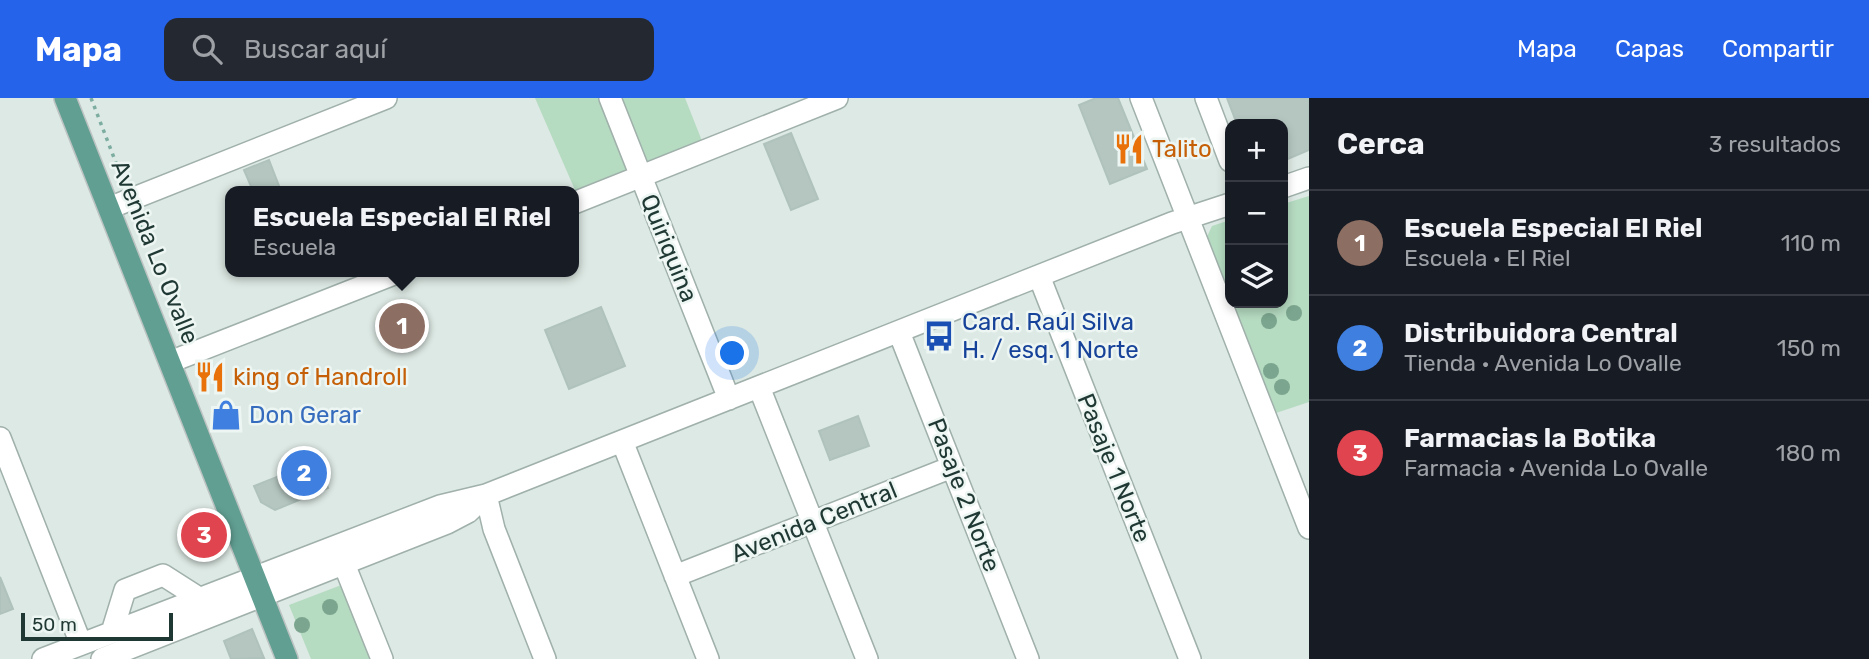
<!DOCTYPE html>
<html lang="es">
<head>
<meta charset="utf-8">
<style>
	body { margin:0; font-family:Rubik,sans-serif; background:#242831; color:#f1f3f6 }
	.controls { position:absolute; right:21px; top:21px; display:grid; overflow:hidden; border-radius:14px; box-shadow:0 4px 10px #0003 }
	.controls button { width:63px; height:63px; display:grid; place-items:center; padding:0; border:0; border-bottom:2px solid #363941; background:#171b24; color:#f1f3f6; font:35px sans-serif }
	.scale { position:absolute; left:21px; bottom:18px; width:152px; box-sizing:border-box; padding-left:7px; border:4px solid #1f3833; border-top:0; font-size:19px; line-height:24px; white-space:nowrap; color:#1f3833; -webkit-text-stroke:5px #edf6f2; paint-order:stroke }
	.you { position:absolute; left:733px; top:256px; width:24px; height:24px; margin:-18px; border:5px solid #fff; border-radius:50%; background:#1a73e8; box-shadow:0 0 0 10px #1a73e833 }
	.badge { display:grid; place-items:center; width:46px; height:46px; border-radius:50%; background:#2563eb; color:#fff; font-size:23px; font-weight:700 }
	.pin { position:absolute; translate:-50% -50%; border:4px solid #fff; box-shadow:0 2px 7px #0006 }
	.popup { position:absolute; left:225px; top:88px; width:354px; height:91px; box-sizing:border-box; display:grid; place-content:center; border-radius:14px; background:#171b24; filter:drop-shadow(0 2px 5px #0005); font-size:23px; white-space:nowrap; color:#9ea1a6 }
	.popup b { font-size:26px; color:#f1f3f6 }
	.popup::after { content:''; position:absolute; left:50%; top:100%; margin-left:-14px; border:14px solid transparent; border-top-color:#171b24 }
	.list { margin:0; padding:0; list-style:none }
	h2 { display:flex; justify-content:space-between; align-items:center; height:91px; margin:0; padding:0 28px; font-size:30px }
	h2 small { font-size:23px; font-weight:400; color:#9ea1a6 }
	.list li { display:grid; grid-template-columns:46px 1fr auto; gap:21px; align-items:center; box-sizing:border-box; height:105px; padding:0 28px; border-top:2px solid #363941 }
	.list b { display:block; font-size:26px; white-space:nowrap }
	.list p { margin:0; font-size:23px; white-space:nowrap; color:#9ea1a6 }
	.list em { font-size:23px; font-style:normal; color:#9ea1a6 }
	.icon { flex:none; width:38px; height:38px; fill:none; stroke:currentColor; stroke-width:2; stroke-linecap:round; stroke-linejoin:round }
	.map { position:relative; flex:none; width:1309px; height:561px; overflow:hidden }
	header { display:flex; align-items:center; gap:42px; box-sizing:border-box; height:98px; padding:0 35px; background:#2563eb; color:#fff }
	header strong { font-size:33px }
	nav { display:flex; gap:38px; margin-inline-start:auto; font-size:24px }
	.search { width:490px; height:63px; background:#242831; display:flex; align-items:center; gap:18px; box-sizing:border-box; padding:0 24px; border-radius:14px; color:#9ea1a6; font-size:26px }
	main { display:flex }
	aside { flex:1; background:#171b24 }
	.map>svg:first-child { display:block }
	.green { fill:#b5dbc1 }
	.building { fill:#b5c6c0; stroke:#b0c2bc; stroke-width:2 }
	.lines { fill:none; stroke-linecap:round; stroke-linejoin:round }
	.minor-casing { stroke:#a0b0ab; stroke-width:24 }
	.major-casing { stroke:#bcc3c2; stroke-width:24 }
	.path { stroke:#7dada0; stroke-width:3.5; stroke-dasharray:3.5 5; stroke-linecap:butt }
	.minor { stroke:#fff; stroke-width:21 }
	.major { stroke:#619f92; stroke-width:21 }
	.tree { fill:#7ba58e }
	.labels { text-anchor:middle; stroke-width:5; stroke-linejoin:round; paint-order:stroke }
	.food-label { font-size:24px; fill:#c56008; stroke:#edf6f2; text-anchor:start }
	.street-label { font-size:24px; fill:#1f3833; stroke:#edf6f2 }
	.transit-label { font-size:24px; fill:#164399; stroke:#edf6f2; text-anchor:start }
	.shop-label { font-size:24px; fill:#366cbe; stroke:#edf6f2; text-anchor:start }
</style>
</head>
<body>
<header>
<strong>Mapa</strong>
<div class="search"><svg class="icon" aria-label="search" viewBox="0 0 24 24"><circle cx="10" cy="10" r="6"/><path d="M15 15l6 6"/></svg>Buscar aquí</div>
<nav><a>Mapa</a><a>Capas</a><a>Compartir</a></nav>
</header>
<main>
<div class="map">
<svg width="1309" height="561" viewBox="0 0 1309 561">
	<rect width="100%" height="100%" fill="#dde9e4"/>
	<path class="green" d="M535 0H685L702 43 575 92Z
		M1309 98V304L1270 317 1205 143 1212 128 1230 122V205H1283V106Z
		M344 486 374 561H311L289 507Z"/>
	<path class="building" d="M1096 0H1118L1147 71 1110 86 1079 7Z
		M1227 0H1309V52L1283 63V26H1237Z
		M791 35 818 101 791 112 764 46Z
		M269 62 281 93H253L244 72Z
		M601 209 625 268 569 291 545 232Z
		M858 318 869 348 830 362 819 333Z
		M317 363 328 390 275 412 261 404 254 388Z
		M0 479 13 511 0 516Z
		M252 531 264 560 231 561 224 543Z"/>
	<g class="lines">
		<g class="minor-casing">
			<path id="minor" d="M610 0 729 301
				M1141 0 1309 430
				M1206 0 1230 63
				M1283 89 1309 80
				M574 105 837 0
				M109 110 386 0
				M1039 178 1190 561
				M899 234 1028 561
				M170 264 399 174
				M759 289 867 561
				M0 340 81 546
				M622 343 708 561
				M486 397 494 431 545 561
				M344 466 382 561
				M675 478 952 369
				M112 534 125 492 163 477 199 500
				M43 561 440 408 486 397 1172 125 1230 106
				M102 561 447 425 468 414 486 397"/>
		</g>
		<g class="major-casing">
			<path id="major" d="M65 0 287 561"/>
		</g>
		<path class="path" d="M91 0 123 83
			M137 119 143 135"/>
		<use href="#minor" class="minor"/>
		<use href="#major" class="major"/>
	</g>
	<g class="tree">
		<circle cx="1294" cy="215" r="8"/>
		<circle cx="1269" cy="223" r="8"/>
		<circle cx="1271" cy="273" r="8"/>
		<circle cx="1282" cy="289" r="8"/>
		<circle cx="330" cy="509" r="8"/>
		<circle cx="302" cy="527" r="8"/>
	</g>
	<defs>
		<g id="restaurant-bare" transform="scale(2.415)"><path d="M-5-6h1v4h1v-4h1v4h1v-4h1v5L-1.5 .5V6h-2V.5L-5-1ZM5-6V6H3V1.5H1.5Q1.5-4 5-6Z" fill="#e8710a" stroke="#edf6f2" stroke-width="2.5" paint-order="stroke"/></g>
		<g id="bus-bare" transform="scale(2.415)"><path d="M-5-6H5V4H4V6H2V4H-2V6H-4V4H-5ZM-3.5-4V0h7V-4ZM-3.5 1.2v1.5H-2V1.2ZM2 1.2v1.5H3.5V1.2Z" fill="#1a4fb4" stroke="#edf6f2" stroke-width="2.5" paint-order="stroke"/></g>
		<g id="shop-bare" transform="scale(2.415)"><path d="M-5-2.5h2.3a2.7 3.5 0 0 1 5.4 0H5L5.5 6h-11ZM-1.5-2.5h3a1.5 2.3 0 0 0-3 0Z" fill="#3f7fe0" stroke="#edf6f2" stroke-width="2.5" paint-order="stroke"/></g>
	</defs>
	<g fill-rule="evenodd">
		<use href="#restaurant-bare" x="1129" y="51"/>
		<use href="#bus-bare" x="939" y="238"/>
		<use href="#restaurant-bare" x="210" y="279"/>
		<use href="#shop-bare" x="226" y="317"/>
	</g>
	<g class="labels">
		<g class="food-label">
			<text x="1152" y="59">Talito</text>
			<text x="233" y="287">king of Handroll</text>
		</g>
		<g class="street-label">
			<text transform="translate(669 150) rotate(68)" y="8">Quiriquina</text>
			<text transform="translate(155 154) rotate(68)" y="8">Avenida Lo Ovalle</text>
			<text transform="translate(1114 370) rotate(68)" y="8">Pasaje 1 Norte</text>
			<text transform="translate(964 397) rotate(69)" y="8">Pasaje 2 Norte</text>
			<text transform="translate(814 424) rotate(-22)" y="8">Avenida Central</text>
		</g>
		<g class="transit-label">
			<text x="962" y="232">Card. Raúl Silva<tspan x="962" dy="28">H. / esq. 1 Norte</tspan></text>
		</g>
		<g class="shop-label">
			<text x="249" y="325">Don Gerar</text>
		</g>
	</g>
</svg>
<div class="controls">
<button>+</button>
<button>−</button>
<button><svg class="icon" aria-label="layers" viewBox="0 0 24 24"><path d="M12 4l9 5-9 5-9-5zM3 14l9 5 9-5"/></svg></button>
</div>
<div class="scale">50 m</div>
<div class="you"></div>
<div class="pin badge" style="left:402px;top:228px;background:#8d6e63">1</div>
<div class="popup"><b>Escuela Especial El Riel</b>Escuela</div>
<div class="pin badge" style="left:304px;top:375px;background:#3f7fe0">2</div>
<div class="pin badge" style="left:204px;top:437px;background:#e0444e">3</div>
</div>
<aside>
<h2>Cerca<small>3 resultados</small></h2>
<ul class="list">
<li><span class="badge" style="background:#8d6e63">1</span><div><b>Escuela Especial El Riel</b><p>Escuela · El Riel</p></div><em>110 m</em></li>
<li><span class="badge" style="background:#3f7fe0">2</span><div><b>Distribuidora Central</b><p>Tienda · Avenida Lo Ovalle</p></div><em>150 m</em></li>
<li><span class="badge" style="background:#e0444e">3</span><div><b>Farmacias la Botika</b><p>Farmacia · Avenida Lo Ovalle</p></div><em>180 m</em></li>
</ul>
</aside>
</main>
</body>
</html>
